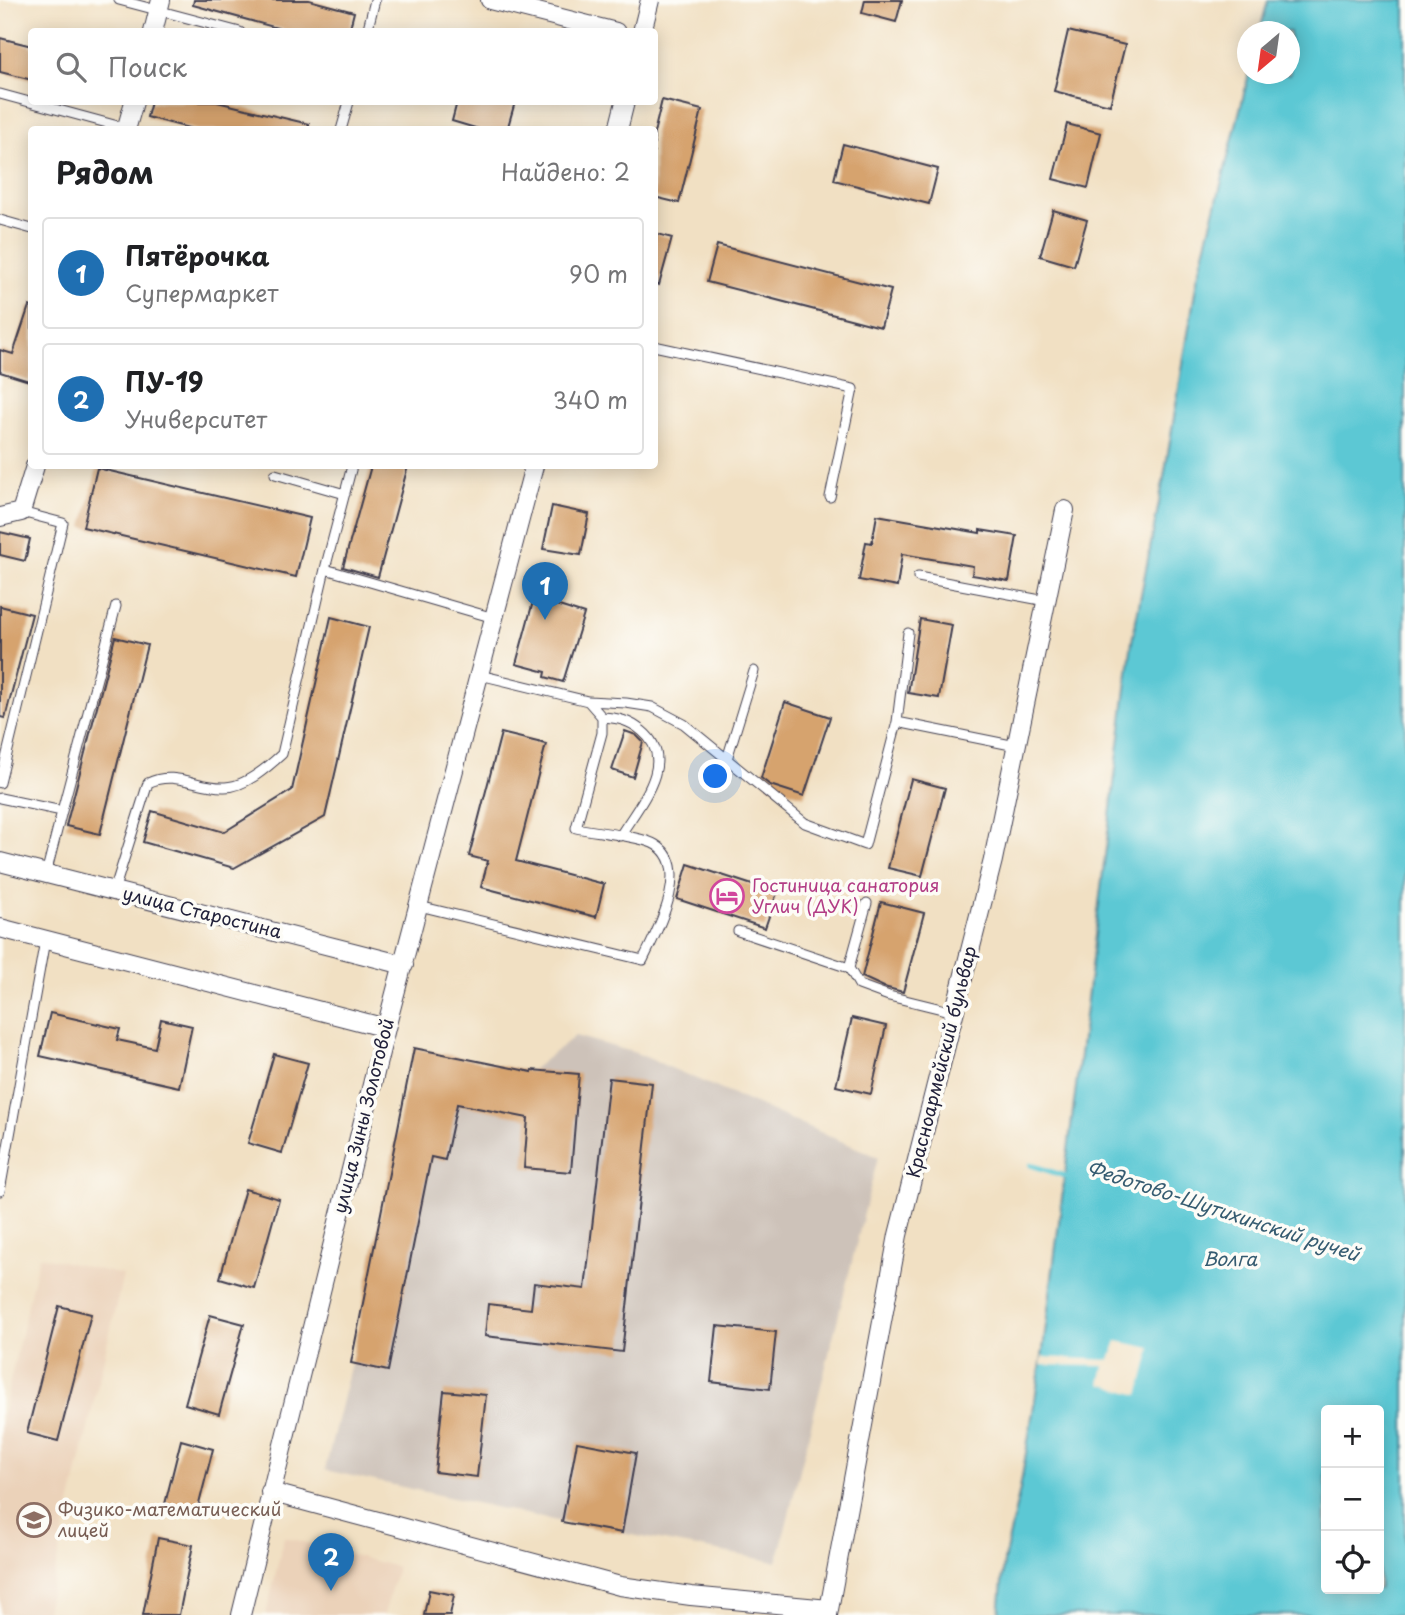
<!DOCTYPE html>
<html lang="ru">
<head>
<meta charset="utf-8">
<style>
	body { margin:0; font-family:"Playpen Sans",sans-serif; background:#f6f6f6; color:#202124 }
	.controls { position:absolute; right:21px; bottom:21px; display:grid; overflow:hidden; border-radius:7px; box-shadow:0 4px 18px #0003 }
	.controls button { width:63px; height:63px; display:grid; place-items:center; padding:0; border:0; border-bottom:2px solid #e0e0e0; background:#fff; color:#202124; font:35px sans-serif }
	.compass { position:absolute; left:1237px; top:21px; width:63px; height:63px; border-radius:50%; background:#fff; box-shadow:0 4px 18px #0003; rotate:209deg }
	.you { position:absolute; left:716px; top:777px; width:24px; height:24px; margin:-18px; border:5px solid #fff; border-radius:50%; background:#1a73e8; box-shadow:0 0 0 10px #1a73e833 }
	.badge { display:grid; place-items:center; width:46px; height:46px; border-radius:50%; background:#1f6fb2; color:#fff; font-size:23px; font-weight:700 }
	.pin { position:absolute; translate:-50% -58px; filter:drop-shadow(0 2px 4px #0008) }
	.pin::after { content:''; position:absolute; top:37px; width:24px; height:21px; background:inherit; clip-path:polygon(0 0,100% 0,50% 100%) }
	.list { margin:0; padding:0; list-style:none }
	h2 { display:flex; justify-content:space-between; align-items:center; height:91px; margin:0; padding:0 28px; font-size:30px }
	h2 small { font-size:23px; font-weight:400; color:#757577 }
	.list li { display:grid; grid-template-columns:46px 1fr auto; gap:21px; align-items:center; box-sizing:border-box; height:112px; margin:0 14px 14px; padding:0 14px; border:2px solid #e0e0e0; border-radius:7px }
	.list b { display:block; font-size:26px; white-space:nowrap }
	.list p { margin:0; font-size:23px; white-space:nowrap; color:#757577 }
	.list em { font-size:23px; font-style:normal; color:#757577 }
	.icon { flex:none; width:38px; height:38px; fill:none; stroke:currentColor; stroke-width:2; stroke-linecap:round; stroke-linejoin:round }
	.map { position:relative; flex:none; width:1405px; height:1615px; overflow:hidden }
	.search { position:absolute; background:#fff; box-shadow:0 4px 18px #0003; left:28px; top:28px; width:630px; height:77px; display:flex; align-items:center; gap:18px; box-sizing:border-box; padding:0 24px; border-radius:7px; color:#757577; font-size:26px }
	.panel { position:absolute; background:#fff; box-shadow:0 4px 18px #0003; left:28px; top:126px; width:630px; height:343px; border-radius:7px }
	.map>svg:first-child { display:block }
	.built { fill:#ebd2b9 }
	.industrial { fill:#cdc2b9 }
	.water { fill:#5cc8d4; stroke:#3f7588; stroke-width:2; fill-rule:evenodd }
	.pier { fill:#f1e0c3 }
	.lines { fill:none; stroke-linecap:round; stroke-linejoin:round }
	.stream { stroke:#5cc8d4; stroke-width:5 }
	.building { fill:#d6a36e }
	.service-casing { stroke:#413e4f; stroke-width:11 }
	.minor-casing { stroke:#413e4f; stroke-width:20 }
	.service { stroke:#fff; stroke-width:9 }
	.minor { stroke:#fff; stroke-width:18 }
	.labels { text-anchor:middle; stroke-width:7; stroke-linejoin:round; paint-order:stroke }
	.hotel-label { font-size:18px; fill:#b23c85; stroke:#fdfcf7; text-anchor:start }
	.street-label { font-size:18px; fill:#22223b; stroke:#fdfcf7 }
	.education-label { font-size:18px; fill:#785e54; stroke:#fdfcf7; text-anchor:start }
	.water-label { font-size:19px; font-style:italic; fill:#365c71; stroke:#fdfcf7 }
</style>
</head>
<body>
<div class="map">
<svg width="1405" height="1615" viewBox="0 0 1405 1615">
	<rect width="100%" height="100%" fill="#fdfcf7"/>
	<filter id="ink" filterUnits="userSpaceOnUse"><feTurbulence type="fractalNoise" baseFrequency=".0143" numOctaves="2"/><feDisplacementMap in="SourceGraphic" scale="14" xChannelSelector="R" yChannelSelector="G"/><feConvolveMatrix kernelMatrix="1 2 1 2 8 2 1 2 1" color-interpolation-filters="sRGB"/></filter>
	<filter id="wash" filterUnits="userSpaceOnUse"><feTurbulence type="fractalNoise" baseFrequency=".00686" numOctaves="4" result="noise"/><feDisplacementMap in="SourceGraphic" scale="28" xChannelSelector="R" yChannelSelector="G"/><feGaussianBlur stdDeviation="1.57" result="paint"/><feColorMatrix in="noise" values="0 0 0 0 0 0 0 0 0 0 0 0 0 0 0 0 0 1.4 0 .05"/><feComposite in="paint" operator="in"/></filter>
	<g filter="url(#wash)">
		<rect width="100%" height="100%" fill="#f1e0c3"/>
		<path class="built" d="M39 1256 123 1275 45 1615H0V1425Z
			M284 1537 397 1567 384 1615H266Z"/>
		<path class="industrial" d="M575 1036 636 1053 878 1157 777 1562 562 1522 325 1470 351 1363 414 1048 517 1069 532 1070Z"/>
		<path class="water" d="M1268 0H1405V1615H999L1004 1561 1020 1489 1042 1357 1132 641 1164 477 1197 280 1249 74H1290V32L1260 31ZM1326 1410H1379V1589H1326Z"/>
		<path class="pier" d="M1117 1341 1151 1348 1139 1395 1100 1384 1104 1366 1041 1365 1042 1357 1110 1360Z"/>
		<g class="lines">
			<path class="stream" d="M1031 1165 1071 1178"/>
		</g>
		<g id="blocks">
			<path class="building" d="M194 0H309L354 12 349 32H292L193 5Z
				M865 0H902L896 22 862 13Z
				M1068 31 1125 45 1110 105 1054 91Z
				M0 38 32 46V80L0 72Z
				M662 100 702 110 679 203 654 197V133Z
				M151 102H217L309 124V130H196L147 117Z
				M457 102H515L507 130H482L452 121Z
				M1067 124 1101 133 1088 188 1053 179Z
				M843 144 938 169 929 204 834 180Z
				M1053 210 1087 220 1074 266 1040 256Z
				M654 233 672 238 659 285 654 284Z
				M717 245 891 290 881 327 707 282Z
				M29 306 32 307V372L29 381 0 372V350L13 354Z
				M371 466H408L378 577 343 567Z
				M97 468 310 518 296 577 83 527Z
				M552 506 589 514 581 555 543 549Z
				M877 515 980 533V530L1017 536 1009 581 972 575 973 566 902 554 897 587 859 580 866 542 872 543Z
				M0 532 30 539 25 561 0 555Z
				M534 598 584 614 563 682 545 677 546 672 516 664Z
				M0 606 32 614 5 718 0 717Z
				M331 617 369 627 325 817 234 868 143 842 152 811 224 832 292 790Z
				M920 619 952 625 939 698 908 693Z
				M115 637 147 645 100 834 66 826Z
				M785 702 830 717 804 796 770 785 761 778Z
				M625 731 636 735 643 742 633 777 612 770Z
				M501 733 546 744 516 861 604 884 596 917 481 887 488 861 469 856Z
				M911 779 945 788 922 876 888 868Z
				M688 864 777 893 765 928 677 899Z
				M881 902 924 913 903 992 884 987 862 977Z
				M50 1013 120 1029 117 1040 155 1048 161 1019 192 1026 179 1087 40 1056Z
				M852 1018 886 1026 871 1094 836 1086Z
				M414 1048 532 1072V1070L579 1074 571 1172 524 1168 528 1118 457 1104 445 1160 431 1157 388 1371 351 1363Z
				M274 1054 308 1063 282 1153 248 1143Z
				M609 1078 652 1083 622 1352 485 1336 488 1304 531 1309 534 1283 585 1289Z
				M245 1189 279 1199 254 1288 220 1278Z
				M59 1306 91 1314 58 1441 27 1433Z
				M210 1315 244 1324 219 1414 185 1404Z
				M717 1326 776 1332 770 1389 711 1382Z
				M444 1391 486 1395 477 1477 435 1472Z
				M181 1440 213 1449 197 1512 165 1504Z
				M577 1442 636 1453 622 1533 562 1522Z
				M158 1538 193 1545 179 1615H143Z
				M429 1590 454 1595 450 1615H424Z"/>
		</g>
	</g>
	<g filter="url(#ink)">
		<use href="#blocks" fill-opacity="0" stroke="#413e4f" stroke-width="2"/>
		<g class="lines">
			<g class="service-casing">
				<path id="service" d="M119 0 240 32
					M367 32 375 0
					M0 94 129 129
					M341 130 349 102
					M0 220 32 229
					M654 346 853 389 830 497
					M275 474 345 494
					M325 569 352 466
					M918 577 1046 601
					M588 701 626 703 652 707 684 724 805 823 865 845 897 722 908 633
					M602 717C618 718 629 720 642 731 679 761 638 806 620 836
					M897 722 1016 746
					M727 759 754 671
					M0 783 63 523 21 512
					M0 798 62 811 46 874
					M62 811 116 606
					M114 891 148 783C175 770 197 788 225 787 245 787 268 767 282 754L325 569 494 618
					M419 906 643 960C656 933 693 867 656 845 642 836 594 832 576 828L602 733V717L588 701 480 675
					M738 931 849 968 859 985 889 996 954 1012
					M849 968 867 903
					M0 1191 45 940"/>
			</g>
			<g class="minor-casing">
				<path id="minor" d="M490 0 616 32
					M153 32 161 0
					M642 32 650 0
					M126 130 134 102
					M618 130 625 102
					M0 517 21 512 35 466
					M0 862 404 965
					M0 928 386 1028
					M270 1492 620 1586 691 1596 829 1609
					M241 1615 386 1028 534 466
					M828 1615 898 1235 993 860 1065 510"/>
			</g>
			<use href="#service" class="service"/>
			<use href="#minor" class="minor"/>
		</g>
	</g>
	<defs>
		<g id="hotel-ring" transform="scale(1.75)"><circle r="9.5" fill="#fdfcf7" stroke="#d1479c" stroke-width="1.5"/><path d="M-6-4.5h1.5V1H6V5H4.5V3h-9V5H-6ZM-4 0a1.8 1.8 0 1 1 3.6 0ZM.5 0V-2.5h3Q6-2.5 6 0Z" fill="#d1479c"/></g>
		<g id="school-ring" transform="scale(1.75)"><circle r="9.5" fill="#fdfcf7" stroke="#8d6e63" stroke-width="1.5"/><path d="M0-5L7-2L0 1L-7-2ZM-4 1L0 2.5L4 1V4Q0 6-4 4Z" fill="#8d6e63"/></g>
	</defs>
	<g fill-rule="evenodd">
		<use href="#hotel-ring" x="727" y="896"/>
		<use href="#school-ring" x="34" y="1520"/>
	</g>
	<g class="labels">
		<g class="hotel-label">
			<text x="752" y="892">Гостиница санатория<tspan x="752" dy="21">Углич (ДУК)</tspan></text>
		</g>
		<g class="street-label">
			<text transform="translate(202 913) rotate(14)" y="6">улица Старостина</text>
			<text transform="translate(942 1062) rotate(-76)" y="6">Красноармейский бульвар</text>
			<text transform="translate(364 1116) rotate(-76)" y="6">улица Зины Золотовой</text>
		</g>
		<g class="education-label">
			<text x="58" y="1516">Физико-математический<tspan x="58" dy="21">лицей</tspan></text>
		</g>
		<g class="water-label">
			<text transform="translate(1223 1211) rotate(18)" y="7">Федотово-Шутихинский ручей</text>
			<text x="1230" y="1266">Волга</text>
		</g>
	</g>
</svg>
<div class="controls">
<button>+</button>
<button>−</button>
<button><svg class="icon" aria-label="locate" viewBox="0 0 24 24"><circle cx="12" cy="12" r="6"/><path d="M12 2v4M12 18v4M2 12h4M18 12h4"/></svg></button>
</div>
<svg class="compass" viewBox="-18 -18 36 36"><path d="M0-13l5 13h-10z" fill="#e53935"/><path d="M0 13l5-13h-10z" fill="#757577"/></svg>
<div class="you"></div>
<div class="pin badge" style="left:545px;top:620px">1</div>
<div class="pin badge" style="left:331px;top:1591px">2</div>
<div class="search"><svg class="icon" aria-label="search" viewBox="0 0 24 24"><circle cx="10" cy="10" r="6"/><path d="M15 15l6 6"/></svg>Поиск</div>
<section class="panel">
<h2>Рядом<small>Найдено: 2</small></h2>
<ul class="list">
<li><span class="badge">1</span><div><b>Пятёрочка</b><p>Супермаркет</p></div><em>90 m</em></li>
<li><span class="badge">2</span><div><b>ПУ-19</b><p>Университет</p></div><em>340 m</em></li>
</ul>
</section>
</div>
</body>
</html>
